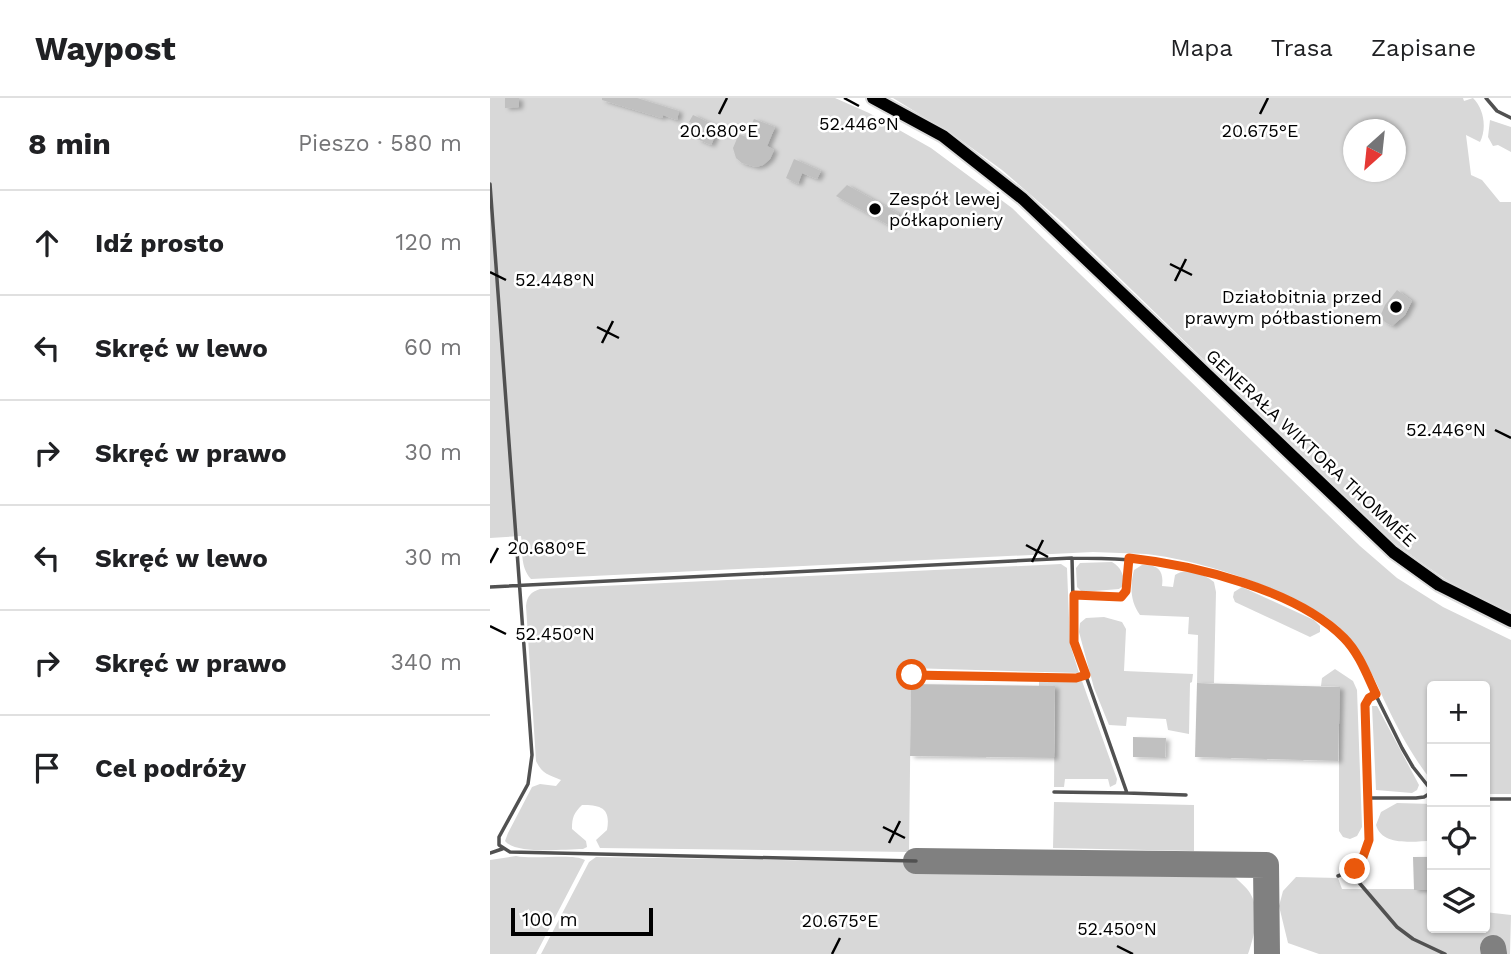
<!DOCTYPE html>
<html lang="pl">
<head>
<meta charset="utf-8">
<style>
	body { margin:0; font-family:"Work Sans",sans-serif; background:#f2f2f2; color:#202124 }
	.controls { position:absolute; right:21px; bottom:21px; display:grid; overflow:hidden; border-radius:7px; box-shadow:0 2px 5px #0004 }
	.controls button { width:63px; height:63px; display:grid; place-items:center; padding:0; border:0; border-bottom:2px solid #e0e0e0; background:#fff; color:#202124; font:35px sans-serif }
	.compass { position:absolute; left:853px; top:21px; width:63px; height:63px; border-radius:50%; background:#fff; box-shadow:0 2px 5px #0004; rotate:207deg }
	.scale { position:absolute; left:21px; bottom:18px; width:142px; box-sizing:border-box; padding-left:7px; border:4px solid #000; border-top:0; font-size:19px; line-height:24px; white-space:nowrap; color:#000; -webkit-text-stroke:5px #fff; paint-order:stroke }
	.stop { position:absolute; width:21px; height:21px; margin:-16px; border:5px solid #ea580c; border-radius:50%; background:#fff }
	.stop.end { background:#ea580c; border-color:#fff; box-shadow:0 2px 7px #0008 }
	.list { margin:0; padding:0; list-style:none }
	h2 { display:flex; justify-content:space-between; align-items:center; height:91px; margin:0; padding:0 28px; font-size:30px }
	h2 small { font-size:23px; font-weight:400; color:#757577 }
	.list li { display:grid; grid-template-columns:46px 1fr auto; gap:21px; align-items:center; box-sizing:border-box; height:105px; padding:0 28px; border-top:2px solid #e0e0e0 }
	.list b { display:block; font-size:26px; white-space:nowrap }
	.list em { font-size:23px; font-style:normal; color:#757577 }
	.icon { flex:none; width:38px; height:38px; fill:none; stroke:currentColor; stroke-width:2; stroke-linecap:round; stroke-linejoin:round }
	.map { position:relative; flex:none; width:1021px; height:856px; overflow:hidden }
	header { display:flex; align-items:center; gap:42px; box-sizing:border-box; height:98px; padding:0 35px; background:#fff; border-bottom:2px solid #e0e0e0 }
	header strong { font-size:33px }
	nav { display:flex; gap:38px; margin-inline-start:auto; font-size:24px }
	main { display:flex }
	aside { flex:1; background:#fff }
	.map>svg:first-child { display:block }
	.green { fill:#d8d8d8; fill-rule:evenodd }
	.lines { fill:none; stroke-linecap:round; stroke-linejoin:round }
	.taxiway { stroke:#808080; stroke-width:26 }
	.building { fill:#c0c0c0; filter:url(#shadow) }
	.primary-casing { stroke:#dbdbdb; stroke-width:16 }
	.lane { stroke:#515151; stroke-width:3.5 }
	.primary { stroke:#000; stroke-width:12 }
	.route { stroke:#ea580c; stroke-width:9 }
	.ticks { fill:none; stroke:#000; stroke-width:2.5 }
	.poi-dot { fill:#000; stroke:#fff; stroke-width:2.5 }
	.labels { text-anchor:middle; stroke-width:5; stroke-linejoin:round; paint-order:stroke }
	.poi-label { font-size:18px; fill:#000; stroke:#fff; text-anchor:start }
	.street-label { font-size:18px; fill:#000; stroke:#fff }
	.ticks-label { font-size:18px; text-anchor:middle; fill:#000; stroke:#fff; stroke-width:5; stroke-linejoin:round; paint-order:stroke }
</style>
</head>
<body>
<header>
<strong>Waypost</strong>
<nav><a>Mapa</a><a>Trasa</a><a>Zapisane</a></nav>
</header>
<main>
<aside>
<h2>8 min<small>Pieszo · 580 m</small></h2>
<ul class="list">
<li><svg class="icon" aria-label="ahead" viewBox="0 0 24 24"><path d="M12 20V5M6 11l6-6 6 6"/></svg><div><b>Idź prosto</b></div><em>120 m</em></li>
<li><svg class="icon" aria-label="left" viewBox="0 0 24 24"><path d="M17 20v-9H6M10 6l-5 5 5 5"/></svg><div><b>Skręć w lewo</b></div><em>60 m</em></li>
<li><svg class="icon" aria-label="right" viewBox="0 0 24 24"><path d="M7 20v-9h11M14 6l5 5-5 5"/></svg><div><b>Skręć w prawo</b></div><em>30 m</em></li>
<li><svg class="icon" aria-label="left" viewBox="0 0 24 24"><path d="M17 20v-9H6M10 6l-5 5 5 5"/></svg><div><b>Skręć w lewo</b></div><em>30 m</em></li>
<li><svg class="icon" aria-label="right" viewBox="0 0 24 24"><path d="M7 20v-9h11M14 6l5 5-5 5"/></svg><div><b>Skręć w prawo</b></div><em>340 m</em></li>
<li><svg class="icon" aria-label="arrive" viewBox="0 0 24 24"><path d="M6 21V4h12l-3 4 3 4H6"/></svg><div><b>Cel podróży</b></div></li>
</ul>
</aside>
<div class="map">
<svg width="1021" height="856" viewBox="0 0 1021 856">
	<defs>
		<filter id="shadow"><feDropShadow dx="4" dy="2" stdDeviation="2" flood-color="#0004"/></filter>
	</defs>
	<rect width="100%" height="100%" fill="#fff"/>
	<path class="green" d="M0 0H345L379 15 441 50 522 110 870 448 907 480 953 509 1021 542V696H995V588H942V683C923 660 909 633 896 606 889 591 883 576 874 563 867 552 859 538 849 529 811 494 707 461 656 456 639 455 621 455 603 454L41 481C30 469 33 453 31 438L0 440Z
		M403 0H973L974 3 983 0C994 11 997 30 990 44L976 37 981 77 992 82 1010 104H1021V514C973 497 934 467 894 437L572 124 512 72 468 40ZM864 32H906V74H864Z
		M1000 22 1021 29V54L1008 47 1003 48 998 39Z
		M622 464C631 469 633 476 635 486L629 491 592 494 587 489 586 470 590 465Z
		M571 466 577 470 580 546 589 575 419 570 421 591 419 754 110 750 106 742 117 732C121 710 111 707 92 707 84 715 82 719 82 731L96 743 97 749 93 751C75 751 26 757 15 743L18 735 42 689 50 686 66 688 71 682C59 677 52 676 46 663L36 508C37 498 41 494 50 491Z
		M652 467C669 466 674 474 672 488L683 489 685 477C696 469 714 476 724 484L726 494 724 585H707L708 537 698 536 699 519 650 517C640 503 640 488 644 472Z
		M752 489 824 522 830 528V534L820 539 745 504 743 499 744 494Z
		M614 519 632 524 636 531 634 573 703 576 702 584 700 585 699 636 678 632 676 621 637 619 636 628 619 627 604 590 589 534 590 525 596 520Z
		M845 571 863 583 867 592 872 729 867 738 860 741 853 739 849 733V589L831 588 832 580Z
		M549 582 592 583 627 681 626 686 620 689 618 681H575L574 689H564L565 588H549Z
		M882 608H887L929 687 927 692 922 695 886 692Z
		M564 704 704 707V753L563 750Z
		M907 705 942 706V743C925 743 892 749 886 727L891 714Z
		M26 758C45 762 83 755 95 762L46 856H0V762Z
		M106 759 419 764 420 775 741 779 742 775H745V779C750 784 757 790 760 795 771 813 764 839 758 856H51L99 764Z
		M806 779 848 780 852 791H942V830H995V814L1021 817 1020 856H829L798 845 789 808 793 793Z"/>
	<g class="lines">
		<path class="taxiway" d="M426 763 776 767 777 856
			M1003 850 1004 856"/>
	</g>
	<path class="building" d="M15 0H29V9L15 10Z
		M112 0H147L189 13 187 22 173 17 172 20 112 2Z
		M203 17 229 29 221 47 207 41 213 30 199 24Z
		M264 21 285 29 277 48 284 52 280 61 273 67 266 69 252 65 246 60 243 50 249 36 256 39Z
		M304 61 331 73 327 81 312 75 308 86 296 80Z
		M357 87 409 116 402 129 346 98Z
		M907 192 922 203 915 217 902 228 895 224 890 219 895 207Z
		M707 585 850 589 848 663 705 659Z
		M421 586 565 588 564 660 420 658Z
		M643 639 676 640 675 660 643 659Z
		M923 759H942V792H924Z"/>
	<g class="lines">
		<g class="primary-casing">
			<path id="primary" d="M383 0 453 38 533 101 903 454 949 487 1021 523"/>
		</g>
		<path class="lane" d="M996 0 1007 13 1021 20
			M0 86 42 657 38 686 9 739V747L20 754 426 763
			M582 460 584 544 637 695 696 697
			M0 489 582 460C661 460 708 467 781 497 812 510 843 525 864 553L912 650 923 669 942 693
			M584 497 631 499 636 493 639 460
			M422 577 586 580 595 577
			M564 694 637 695
			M878 700H926L934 699 942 694
			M995 701H1021
			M0 755 12 751
			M860 774 907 829 923 841 955 856
			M848 778C867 771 872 761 879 742L875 607 879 600 886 596"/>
		<use href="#primary" class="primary"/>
	</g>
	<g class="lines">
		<path class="route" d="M422 577 586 580 596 577 584 544V497L631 499 636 493 639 460C704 467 807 492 854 540 869 555 877 577 886 596L879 600 875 607 879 742 873 759 865 771"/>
	</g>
	<path class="ticks" d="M354 0 369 8M229 16 237 0M770 16 778 0M680 166 702 177M0 174 16 182M685 183 696 161M107 229 129 240M112 245 123 223M1005 332 1021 340M536 447 558 459M542 464 553 442M0 465 8 450M0 528 16 536M393 729 415 740M399 745 410 723M627 848 643 856M342 856 350 840"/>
	<g class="poi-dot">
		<circle cx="385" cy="111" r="7"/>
		<circle cx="906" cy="209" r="7"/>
	</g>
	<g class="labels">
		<g class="poi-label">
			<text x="399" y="107">Zespół lewej<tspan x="399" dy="21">półkaponiery</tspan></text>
			<text x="892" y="205" text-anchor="end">Działobitnia przed<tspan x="892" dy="21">prawym półbastionem</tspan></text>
		</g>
		<g class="street-label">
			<text transform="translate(821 350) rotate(43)" y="6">GENERAŁA WIKTORA THOMMÉE</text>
		</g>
	</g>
	<g class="ticks-label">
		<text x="369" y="32">52.446°N</text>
		<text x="229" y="39">20.680°E</text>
		<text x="770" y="39">20.675°E</text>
		<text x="65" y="188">52.448°N</text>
		<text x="956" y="338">52.446°N</text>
		<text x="57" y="456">20.680°E</text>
		<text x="65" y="542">52.450°N</text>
		<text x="350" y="829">20.675°E</text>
		<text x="627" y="837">52.450°N</text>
	</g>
</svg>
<div class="controls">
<button>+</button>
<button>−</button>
<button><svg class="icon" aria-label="locate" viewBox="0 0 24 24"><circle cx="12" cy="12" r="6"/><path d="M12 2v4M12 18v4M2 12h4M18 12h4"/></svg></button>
<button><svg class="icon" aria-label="layers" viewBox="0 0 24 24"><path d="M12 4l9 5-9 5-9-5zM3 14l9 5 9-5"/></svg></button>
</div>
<svg class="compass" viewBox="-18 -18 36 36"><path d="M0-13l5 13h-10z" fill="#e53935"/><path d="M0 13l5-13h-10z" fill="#757577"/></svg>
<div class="scale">100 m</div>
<div class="stop" style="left:422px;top:577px"></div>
<div class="stop end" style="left:865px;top:771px"></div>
</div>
</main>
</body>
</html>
